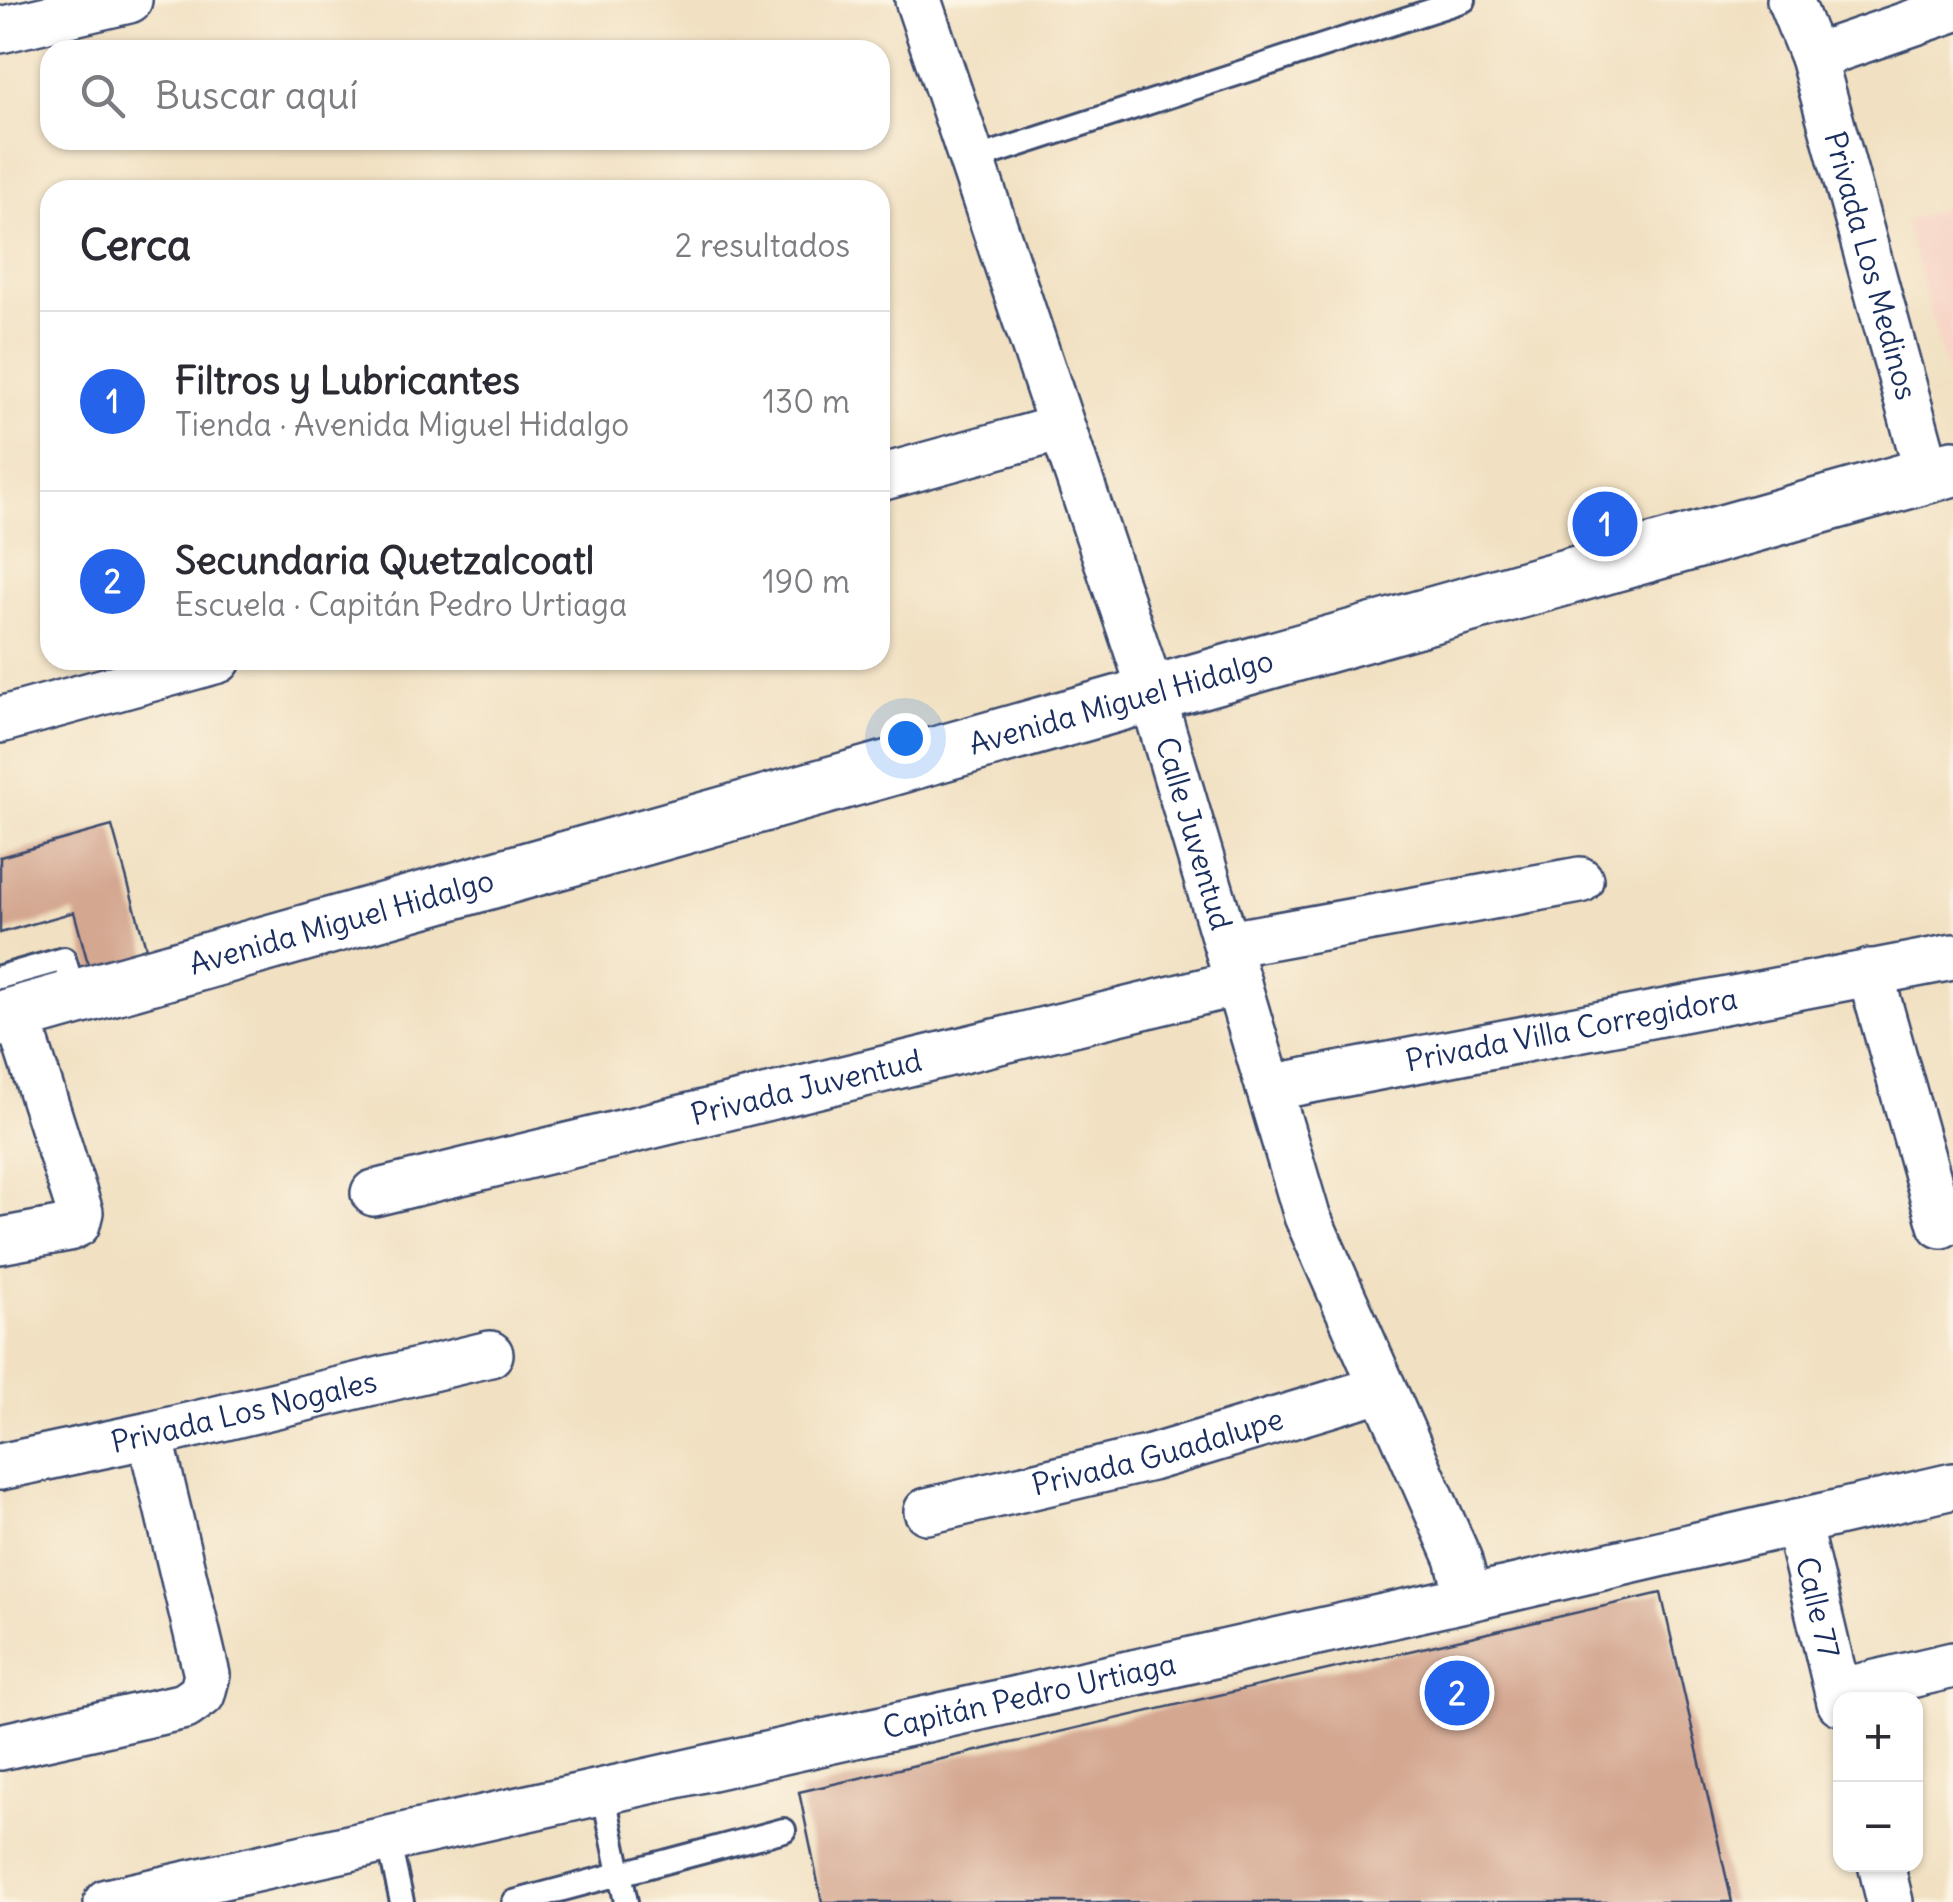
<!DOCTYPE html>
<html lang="es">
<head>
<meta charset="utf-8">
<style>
	body { margin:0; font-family:Delius,sans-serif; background:#f2f2f3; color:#2b2b33 }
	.controls { position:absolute; right:30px; bottom:30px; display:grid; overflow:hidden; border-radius:20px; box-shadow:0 2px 8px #0004 }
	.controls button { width:90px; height:90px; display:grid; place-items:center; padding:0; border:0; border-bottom:2px solid #e1e1e2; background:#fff; color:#2b2b33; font:50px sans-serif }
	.you { position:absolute; left:905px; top:738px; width:35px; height:35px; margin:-25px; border:8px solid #fff; border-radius:50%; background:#1a73e8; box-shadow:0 0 0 15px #1a73e833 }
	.badge { display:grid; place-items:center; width:65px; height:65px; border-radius:50%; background:#2563eb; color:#fff; font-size:32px; font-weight:700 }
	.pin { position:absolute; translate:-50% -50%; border:5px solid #fff; box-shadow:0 2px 10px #0006 }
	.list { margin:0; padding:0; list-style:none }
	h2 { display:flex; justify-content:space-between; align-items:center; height:130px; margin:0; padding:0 40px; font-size:42px }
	h2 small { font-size:32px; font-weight:400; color:#7c7c81 }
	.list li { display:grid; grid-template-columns:65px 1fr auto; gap:30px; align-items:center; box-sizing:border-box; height:180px; padding:0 40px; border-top:2px solid #e1e1e2 }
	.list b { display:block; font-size:38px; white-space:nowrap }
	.list p { margin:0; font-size:32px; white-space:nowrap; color:#7c7c81 }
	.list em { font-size:32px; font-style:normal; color:#7c7c81 }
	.icon { flex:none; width:55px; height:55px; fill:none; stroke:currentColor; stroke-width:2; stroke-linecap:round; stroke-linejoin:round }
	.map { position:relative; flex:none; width:1953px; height:1902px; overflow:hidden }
	.search { position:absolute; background:#fff; box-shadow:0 2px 8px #0004; left:40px; top:40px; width:850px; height:110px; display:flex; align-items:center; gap:25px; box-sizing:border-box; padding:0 35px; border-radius:30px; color:#7c7c81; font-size:38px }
	.panel { position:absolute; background:#fff; box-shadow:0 2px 8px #0004; left:40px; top:180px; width:850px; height:490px; border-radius:30px }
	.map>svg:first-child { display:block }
	.built { fill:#f6d2c4 }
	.building { fill:#d4a791 }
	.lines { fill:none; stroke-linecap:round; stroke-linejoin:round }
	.lane-casing { stroke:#3b4a6d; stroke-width:28 }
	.street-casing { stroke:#3b4a6d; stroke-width:50 }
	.secondary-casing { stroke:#3b4a6d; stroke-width:60 }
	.lane { stroke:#fff; stroke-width:22 }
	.street { stroke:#fff; stroke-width:45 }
	.secondary { stroke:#fff; stroke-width:55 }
	.labels { text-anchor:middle; stroke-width:10; stroke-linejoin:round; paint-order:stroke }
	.street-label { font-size:30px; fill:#1b2f5e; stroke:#fcf5e5 }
</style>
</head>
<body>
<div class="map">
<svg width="1953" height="1902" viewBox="0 0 1953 1902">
	<rect width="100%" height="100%" fill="#fcf5e5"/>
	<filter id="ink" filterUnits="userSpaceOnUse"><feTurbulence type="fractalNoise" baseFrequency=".01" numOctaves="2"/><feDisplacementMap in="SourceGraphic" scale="20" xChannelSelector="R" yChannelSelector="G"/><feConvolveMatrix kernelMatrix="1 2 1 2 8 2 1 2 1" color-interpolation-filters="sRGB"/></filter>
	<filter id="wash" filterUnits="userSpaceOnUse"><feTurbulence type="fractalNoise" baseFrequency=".0048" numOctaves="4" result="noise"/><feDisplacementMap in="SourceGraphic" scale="40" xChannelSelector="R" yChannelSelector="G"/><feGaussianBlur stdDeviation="2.25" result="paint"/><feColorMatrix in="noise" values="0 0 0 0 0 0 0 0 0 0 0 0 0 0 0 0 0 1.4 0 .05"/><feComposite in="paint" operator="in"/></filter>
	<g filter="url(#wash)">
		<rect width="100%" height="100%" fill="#f1e0c1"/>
		<path class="built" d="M1953 205V394L1905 222Z"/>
		<g id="blocks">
			<path class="building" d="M112 826 153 973 95 989 74 912 0 933V857Z
				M1661 1593 1732 1902H822L799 1792Z"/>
		</g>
	</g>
	<g filter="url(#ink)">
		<use href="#blocks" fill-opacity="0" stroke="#3b4a6d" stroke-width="2.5"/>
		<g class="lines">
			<g class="lane-casing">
				<path id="lane" d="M972 160 1464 0
					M0 977 64 959 76 998
					M603 1791 626 1902
					M388 1839 402 1902
					M514 1902 784 1830"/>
			</g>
			<g class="street-casing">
				<g id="street">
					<path id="s1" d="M918 0 1152 694 1307 1216 1458 1558 1469 1598"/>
					<path id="s2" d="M1790 0 1813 57 1928 475"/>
					<path d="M0 30 129 0"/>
					<path d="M1813 57 1953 9"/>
					<path d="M880 478 1061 428"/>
					<path d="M0 720 218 660"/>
					<path d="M1229 944 1580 880"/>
					<path d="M1870 972 1941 1225"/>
					<path id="s3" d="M1269 1088 1953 957"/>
					<path id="s4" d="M374 1193 1238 983"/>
					<path d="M0 1241 69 1228 77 1224 80 1212 17 1015"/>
					<path id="s5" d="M0 1467 150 1435 490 1354"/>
					<path id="s6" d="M927 1511 1151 1458 1383 1388"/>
					<path id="s7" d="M1797 1522 1840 1702"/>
					<path d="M1838 1692 1953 1665"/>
					<path d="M0 1747 185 1706 202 1694 207 1675 150 1435"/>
					<path d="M1881 1864 1890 1902"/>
					<path id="s8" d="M107 1902 1469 1598 1953 1486"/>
				</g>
			</g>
			<g class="secondary-casing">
				<g id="secondary">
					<path id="s9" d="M0 1019 1953 468"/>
				</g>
			</g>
			<use href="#lane" class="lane"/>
			<use href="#street" class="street"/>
			<use href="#secondary" class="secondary"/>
		</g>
	</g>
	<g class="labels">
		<g class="street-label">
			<text dy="10" stroke="none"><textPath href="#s2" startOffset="278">Privada Los Medinos</textPath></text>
			<text dy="10" stroke="none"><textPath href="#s9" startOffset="1165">Avenida Miguel Hidalgo</textPath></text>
			<text dy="10" stroke="none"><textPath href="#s1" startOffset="878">Calle Juventud</textPath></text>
			<text dy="10" stroke="none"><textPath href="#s9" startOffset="355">Avenida Miguel Hidalgo</textPath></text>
			<text dy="10" stroke="none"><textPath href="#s3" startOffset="308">Privada Villa Corregidora</textPath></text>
			<text dy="10" stroke="none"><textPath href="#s4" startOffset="445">Privada Juventud</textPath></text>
			<text dy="10" stroke="none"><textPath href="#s5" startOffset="250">Privada Los Nogales</textPath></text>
			<text dy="10" stroke="none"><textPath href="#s6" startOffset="238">Privada Guadalupe</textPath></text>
			<text dy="10" stroke="none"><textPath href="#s7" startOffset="88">Calle 77</textPath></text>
			<text dy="10" stroke="none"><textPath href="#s8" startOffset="945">Capitán Pedro Urtiaga</textPath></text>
		</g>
	</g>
</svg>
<div class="controls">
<button>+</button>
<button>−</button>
</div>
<div class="you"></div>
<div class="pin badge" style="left:1605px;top:524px">1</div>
<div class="pin badge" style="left:1457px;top:1693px">2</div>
<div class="search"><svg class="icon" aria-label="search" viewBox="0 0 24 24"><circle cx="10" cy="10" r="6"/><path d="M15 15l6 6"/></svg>Buscar aquí</div>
<section class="panel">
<h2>Cerca<small>2 resultados</small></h2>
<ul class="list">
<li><span class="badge">1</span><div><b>Filtros y Lubricantes</b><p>Tienda · Avenida Miguel Hidalgo</p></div><em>130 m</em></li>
<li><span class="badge">2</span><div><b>Secundaria Quetzalcoatl</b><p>Escuela · Capitán Pedro Urtiaga</p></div><em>190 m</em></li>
</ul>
</section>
</div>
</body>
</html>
